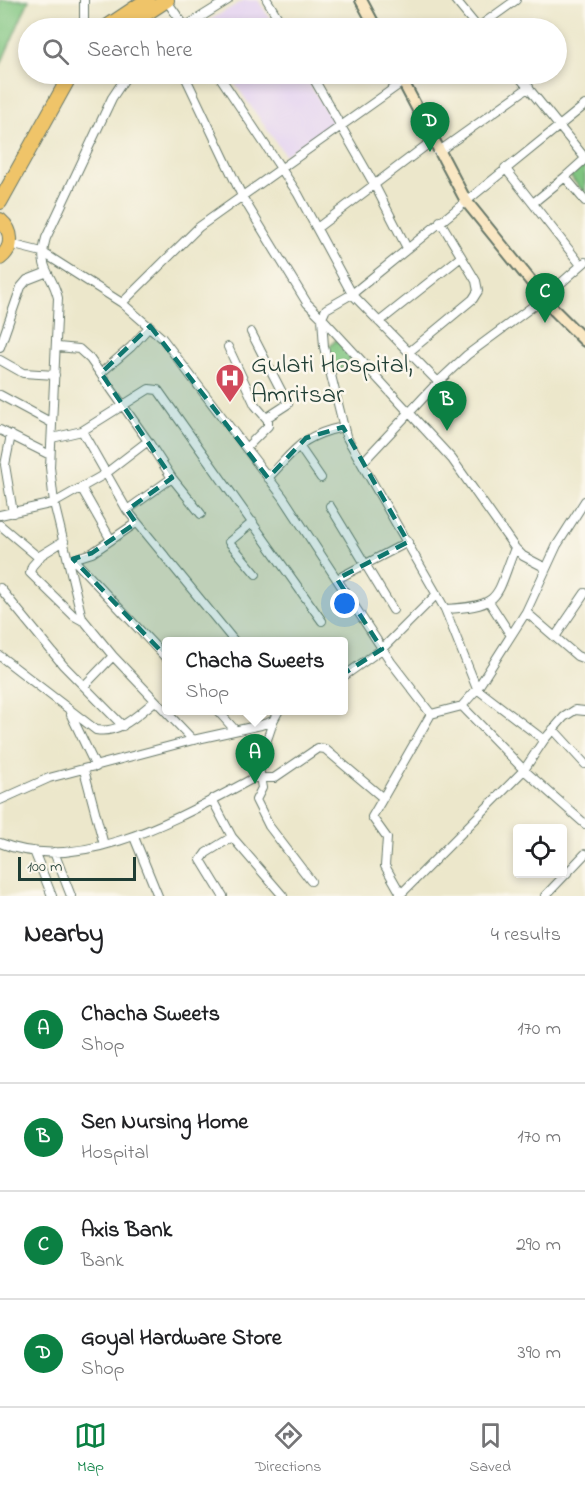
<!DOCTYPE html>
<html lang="en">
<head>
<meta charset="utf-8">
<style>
	body { margin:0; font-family:"Indie Flower",sans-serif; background:#f2f2f2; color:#202124 }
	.controls { position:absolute; right:18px; bottom:18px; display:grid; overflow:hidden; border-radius:6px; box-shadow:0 3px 9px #0003 }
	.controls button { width:54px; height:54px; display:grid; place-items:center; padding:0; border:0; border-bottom:2px solid #e0e0e0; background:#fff; color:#202124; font:30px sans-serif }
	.scale { position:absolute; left:18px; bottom:15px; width:118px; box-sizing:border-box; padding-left:6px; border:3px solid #1f3d34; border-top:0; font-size:16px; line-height:21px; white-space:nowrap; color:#1f3d34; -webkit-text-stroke:4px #fbf7ec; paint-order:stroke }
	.you { position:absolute; left:345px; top:604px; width:21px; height:21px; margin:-15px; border:4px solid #fff; border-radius:50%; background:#1a73e8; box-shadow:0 0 0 9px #1a73e833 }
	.badge { display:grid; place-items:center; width:39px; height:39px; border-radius:50%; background:#0b8043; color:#fff; font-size:20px; font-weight:700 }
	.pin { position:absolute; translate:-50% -50px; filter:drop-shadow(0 2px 3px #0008) }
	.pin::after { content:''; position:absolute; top:32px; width:21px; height:18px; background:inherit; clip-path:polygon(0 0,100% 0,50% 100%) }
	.popup { position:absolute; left:162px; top:637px; width:186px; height:78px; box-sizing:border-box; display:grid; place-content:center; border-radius:6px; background:#fff; filter:drop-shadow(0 2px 4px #0005); font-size:20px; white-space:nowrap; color:#757577 }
	.popup b { font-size:22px; color:#202124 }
	.popup::after { content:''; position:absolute; left:50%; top:100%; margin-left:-12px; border:12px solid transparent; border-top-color:#fff }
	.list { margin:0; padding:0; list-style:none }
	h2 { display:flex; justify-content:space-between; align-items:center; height:78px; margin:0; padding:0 24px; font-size:26px }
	h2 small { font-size:20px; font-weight:400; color:#757577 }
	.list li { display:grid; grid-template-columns:39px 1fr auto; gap:18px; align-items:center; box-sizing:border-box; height:108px; padding:0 24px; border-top:2px solid #e0e0e0 }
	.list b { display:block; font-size:22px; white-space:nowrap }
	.list p { margin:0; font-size:20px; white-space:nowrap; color:#757577 }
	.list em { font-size:20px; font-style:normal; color:#757577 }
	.icon { flex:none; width:33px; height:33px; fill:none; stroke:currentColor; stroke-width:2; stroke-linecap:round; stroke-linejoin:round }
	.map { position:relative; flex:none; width:585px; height:896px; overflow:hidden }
	.search { position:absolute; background:#fff; box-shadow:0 3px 9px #0003; left:18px; right:18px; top:18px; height:66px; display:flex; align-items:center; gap:15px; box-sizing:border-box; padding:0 21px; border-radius:33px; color:#757577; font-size:22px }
	.sheet { height:510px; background:#fff }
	nav { display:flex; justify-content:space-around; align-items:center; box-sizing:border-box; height:84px; border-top:2px solid #e0e0e0; background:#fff; font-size:16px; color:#757577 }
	nav a { display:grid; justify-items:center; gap:3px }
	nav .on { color:#0b8043 }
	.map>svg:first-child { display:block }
	.built { fill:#e4d3f1 }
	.green { fill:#80c580; stroke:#50815a; stroke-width:1.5 }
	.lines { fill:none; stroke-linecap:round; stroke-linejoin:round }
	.street-casing { stroke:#677869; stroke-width:10 }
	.secondary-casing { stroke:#677869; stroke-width:14 }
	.highway-casing { stroke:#677869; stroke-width:16 }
	.street { stroke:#fff; stroke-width:8 }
	.secondary { stroke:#f9e7c3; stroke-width:10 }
	.highway { stroke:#efc469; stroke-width:14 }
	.marked { fill:#0f766e; fill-opacity:0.2; stroke:#0f766e; stroke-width:4.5; stroke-dasharray:12 8; stroke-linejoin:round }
	.labels { text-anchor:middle; stroke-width:5; stroke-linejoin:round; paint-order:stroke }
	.poi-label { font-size:26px; fill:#1f3d34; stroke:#fbf7ec; text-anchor:start }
</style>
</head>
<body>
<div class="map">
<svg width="585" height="896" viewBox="0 0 585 896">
	<rect width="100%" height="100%" fill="#fbf7ec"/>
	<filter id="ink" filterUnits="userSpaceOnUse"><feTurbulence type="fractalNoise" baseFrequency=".0167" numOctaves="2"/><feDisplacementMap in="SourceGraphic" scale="12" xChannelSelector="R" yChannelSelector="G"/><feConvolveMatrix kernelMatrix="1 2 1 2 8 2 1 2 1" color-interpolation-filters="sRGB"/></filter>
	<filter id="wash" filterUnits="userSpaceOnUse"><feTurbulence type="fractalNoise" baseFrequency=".008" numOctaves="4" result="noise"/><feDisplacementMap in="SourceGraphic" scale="24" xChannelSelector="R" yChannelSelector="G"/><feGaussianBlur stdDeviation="1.35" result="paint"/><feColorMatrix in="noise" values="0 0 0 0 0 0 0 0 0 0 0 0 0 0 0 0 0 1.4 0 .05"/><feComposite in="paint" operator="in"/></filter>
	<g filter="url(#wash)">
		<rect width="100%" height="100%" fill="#ece7cb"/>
		<path class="built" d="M244 0H258L276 28H196Z
			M228 74H303L334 123 285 155Z"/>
		<path class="green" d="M0 0H29L0 66Z
			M585 163V194L570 176Z
			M337 339 352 358 335 374 328 348Z"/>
	</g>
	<g filter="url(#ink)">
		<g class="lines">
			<g class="street-casing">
				<path id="street" d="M84 0V28
					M166 0 186 28
					M267 0 284 28
					M455 0 478 28
					M183 28 228 0
					M477 28 516 0
					M128 74 112 98 46 238C37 271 52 271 58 298L50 467 54 503 82 618 113 656 193 740
					M184 74 243 198 307 303 322 318 324 347 346 436 445 609 477 689 544 740
					M218 74 298 194 352 294 438 382
					M311 74 374 184 407 248
					M517 74 585 158
					M438 152 529 87
					M585 159 565 177 585 201
					M505 168 581 265
					M533 203 565 177
					M317 228 432 141
					M10 244 42 252 122 303 162 338 283 497 391 662 431 714
					M122 303 199 227 414 74
					M379 322 461 257
					M0 347 21 287 27 280 45 273
					M228 347 255 405 267 419
					M409 352 473 299 478 291 476 281 440 221
					M0 360 23 373 55 375
					M101 373 131 347 150 326
					M0 395 52 423
					M0 430 50 455
					M82 431 127 510 235 642
					M11 435 5 465 13 513
					M52 438 82 431 149 389 158 390 322 621
					M148 441 172 478 201 514
					M299 446 321 478
					M246 448 268 426V417L288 404 251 332
					M362 463 438 382 467 355 544 298 585 262
					M268 478C297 448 301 436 343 427
					M82 489 111 540
					M330 506 393 610
					M127 510 172 478
					M0 515 54 503 105 474 148 441 90 359 79 349 58 347
					M253 522 229 542 256 574
					M0 525 38 557 64 541
					M40 557 32 566 30 573 74 616 83 621
					M73 559 166 658
					M70 560 92 553 136 523
					M546 568 523 556 515 548 452 459 322 318 326 309 352 294 585 105
					M337 579 408 542
					M0 588 63 665 123 726
					M490 603 510 634
					M445 609C503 606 495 598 515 548
					M526 612 557 545 585 501
					M555 637 585 593
					M0 656 96 730C120 734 137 715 155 701
					M344 676 382 649 437 594
					M84 686 113 656
					M462 706 524 770 585 824
					M217 710 235 730
					M431 714 462 706 477 689 526 612 577 656 585 659
					M71 715 96 767
					M273 721C266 748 255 758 262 788L256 800 269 826 311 881
					M553 729 585 764
					M84 770 104 845
					M383 798 372 817 387 838 385 866 401 894
					M212 799 232 837 206 853 201 860 223 896
					M0 800 49 778 193 740 261 725 273 721 279 710
					M134 837 158 896
					M232 837 283 896
					M0 843C82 876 183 815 254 778H274L318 748 325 749 383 798 431 714
					M34 851 52 896
					M54 852 71 896
					M399 896 524 770 544 740 564 717 575 710 585 711
					M545 896 585 854"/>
			</g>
			<g class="secondary-casing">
				<path id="secondary" d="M361 0 376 28
					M399 74 466 201 555 311 585 341"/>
			</g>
			<g class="highway-casing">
				<path id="highway" d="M105 28 147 0
					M124 28 167 0
					M0 202 71 74
					M0 220C13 231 14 247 0 258"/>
			</g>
			<use href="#street" class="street"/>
			<use href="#secondary" class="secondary"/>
			<use href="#highway" class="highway"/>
		</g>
	</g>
	<path class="marked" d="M150 326 268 478 306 438 343 427 408 542 337 579 382 649 289 709 279 711 271 681 218 711 73 559 92 553 136 523 127 510 172 478 101 373Z"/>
	<defs>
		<g id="hospital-pin" transform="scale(1.5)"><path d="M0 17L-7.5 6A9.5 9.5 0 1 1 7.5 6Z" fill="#d1495b" stroke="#fbf7ec"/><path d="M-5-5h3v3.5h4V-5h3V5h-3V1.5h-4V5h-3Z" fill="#fff"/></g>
	</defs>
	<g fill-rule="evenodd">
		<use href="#hospital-pin" x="230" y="378"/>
	</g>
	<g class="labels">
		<g class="poi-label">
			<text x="251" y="372">Gulati Hospital,<tspan x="251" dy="30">Amritsar</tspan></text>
		</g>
	</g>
</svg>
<div class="controls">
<button><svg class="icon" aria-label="locate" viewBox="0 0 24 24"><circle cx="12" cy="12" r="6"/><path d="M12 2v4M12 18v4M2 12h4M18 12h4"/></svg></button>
</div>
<div class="scale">100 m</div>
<div class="you"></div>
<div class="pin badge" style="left:255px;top:784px">A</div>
<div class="popup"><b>Chacha Sweets</b>Shop</div>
<div class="pin badge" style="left:447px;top:431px">B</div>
<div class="pin badge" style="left:545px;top:323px">C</div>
<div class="pin badge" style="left:430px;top:152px">D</div>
<div class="search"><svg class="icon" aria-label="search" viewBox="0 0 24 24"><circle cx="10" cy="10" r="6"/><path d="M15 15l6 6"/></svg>Search here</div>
</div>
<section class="sheet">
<h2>Nearby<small>4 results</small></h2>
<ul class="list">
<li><span class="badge">A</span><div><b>Chacha Sweets</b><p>Shop</p></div><em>170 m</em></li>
<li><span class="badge">B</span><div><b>Sen Nursing Home</b><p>Hospital</p></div><em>170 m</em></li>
<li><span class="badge">C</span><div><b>Axis Bank</b><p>Bank</p></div><em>290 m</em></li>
<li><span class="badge">D</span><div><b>Goyal Hardware Store</b><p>Shop</p></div><em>390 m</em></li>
</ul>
</section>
<nav>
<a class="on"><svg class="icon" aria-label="map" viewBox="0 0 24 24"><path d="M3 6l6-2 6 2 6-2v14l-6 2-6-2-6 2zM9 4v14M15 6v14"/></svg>Map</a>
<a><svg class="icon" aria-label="directions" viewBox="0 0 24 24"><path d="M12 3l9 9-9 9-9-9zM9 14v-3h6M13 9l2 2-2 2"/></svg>Directions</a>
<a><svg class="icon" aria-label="saved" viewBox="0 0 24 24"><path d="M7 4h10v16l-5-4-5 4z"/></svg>Saved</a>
</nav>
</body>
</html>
